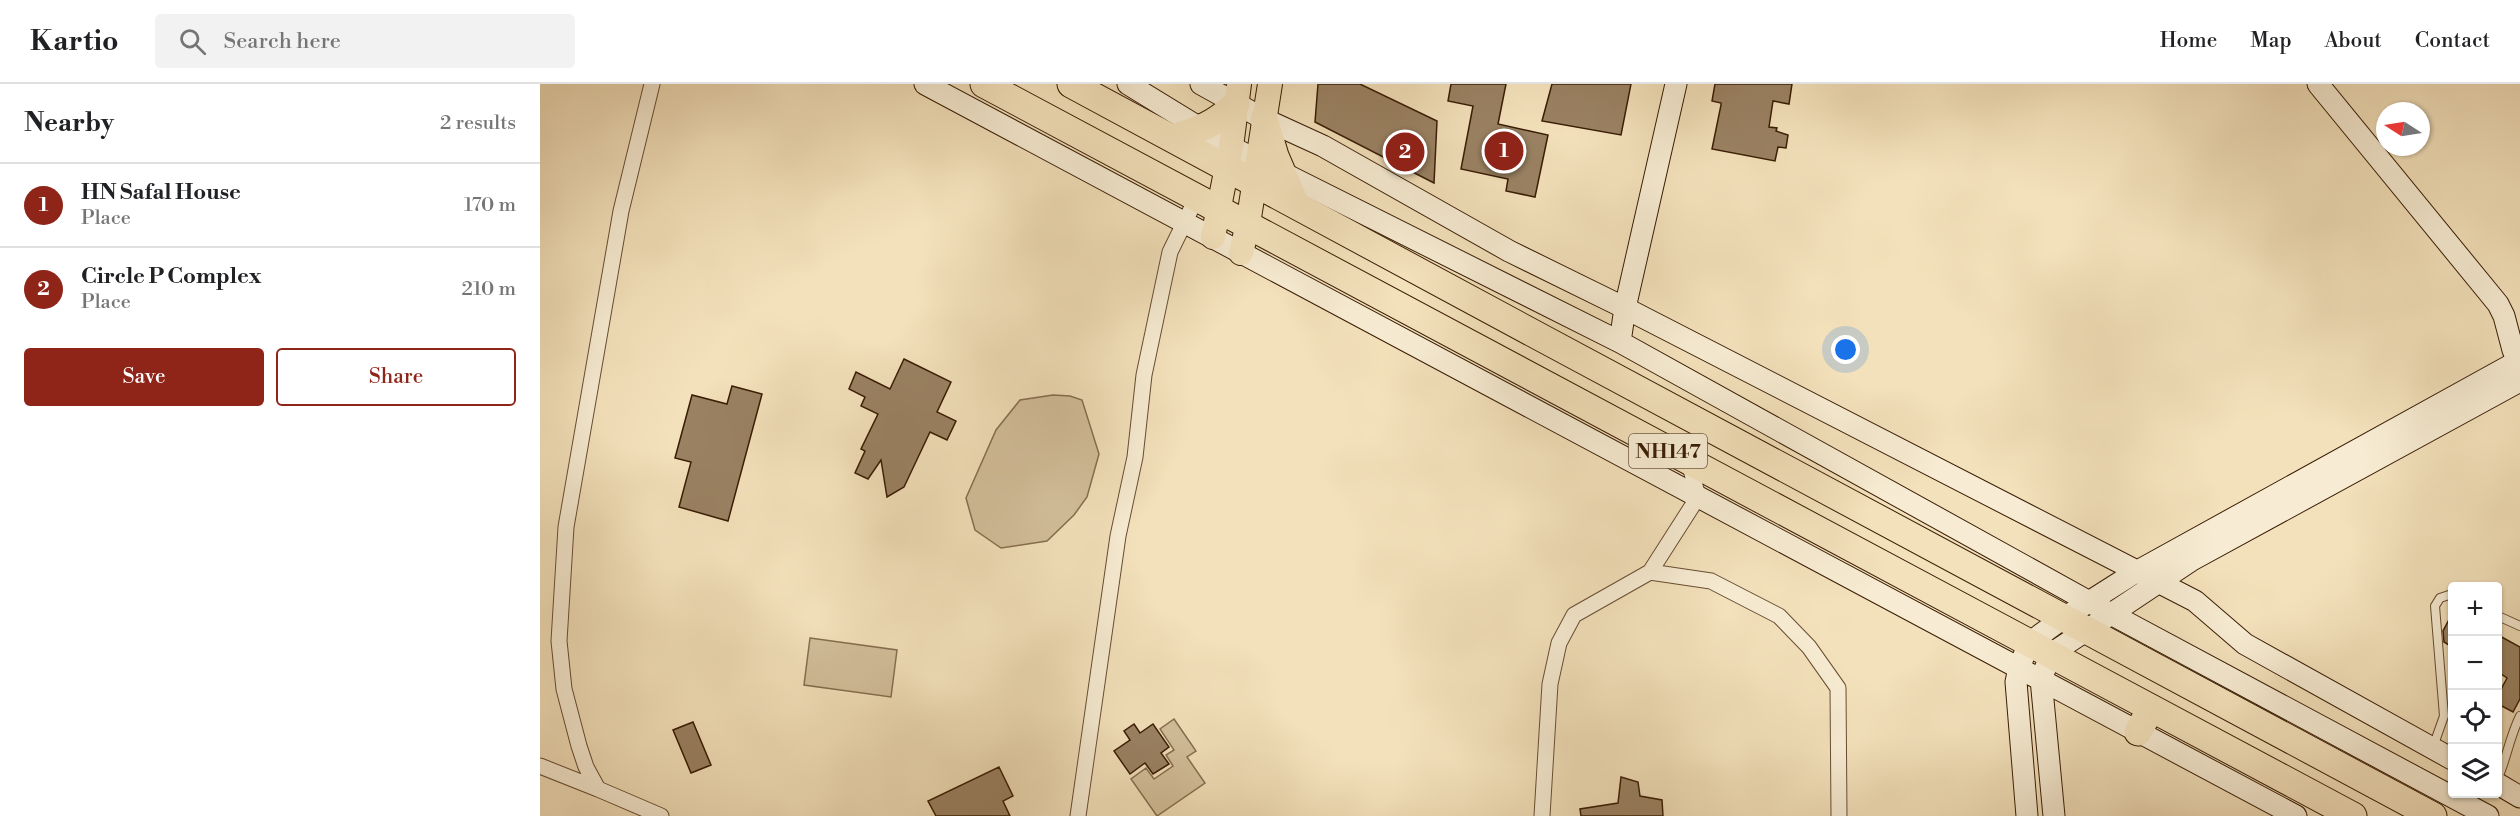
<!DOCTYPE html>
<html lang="en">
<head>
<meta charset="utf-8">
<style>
	body { margin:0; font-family:"Libre Bodoni",serif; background:#f2f2f2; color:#202124 }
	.controls { position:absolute; right:18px; bottom:18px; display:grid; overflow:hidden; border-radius:6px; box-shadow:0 2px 4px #0004 }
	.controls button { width:54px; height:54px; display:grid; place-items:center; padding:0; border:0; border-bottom:2px solid #e0e0e0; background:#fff; color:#202124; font:30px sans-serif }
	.compass { position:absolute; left:1836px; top:18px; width:54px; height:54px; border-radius:50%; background:#fff; box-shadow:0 2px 4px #0004; rotate:282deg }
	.you { position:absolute; left:1306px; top:266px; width:21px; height:21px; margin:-15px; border:4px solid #fff; border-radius:50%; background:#1a73e8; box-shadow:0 0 0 9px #1a73e833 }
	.badge { display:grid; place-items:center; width:39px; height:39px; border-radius:50%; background:#8f2418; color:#fff; font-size:20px; font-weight:700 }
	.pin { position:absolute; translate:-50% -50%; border:3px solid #fff; box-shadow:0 2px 6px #0006 }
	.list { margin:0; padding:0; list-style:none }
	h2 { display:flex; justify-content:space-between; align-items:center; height:78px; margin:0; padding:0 24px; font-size:26px }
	h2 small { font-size:20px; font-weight:400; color:#757577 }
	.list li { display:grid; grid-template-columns:39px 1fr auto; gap:18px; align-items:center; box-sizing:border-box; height:84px; padding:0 24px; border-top:2px solid #e0e0e0 }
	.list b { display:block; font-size:22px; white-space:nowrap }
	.list p { margin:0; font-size:20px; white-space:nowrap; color:#757577 }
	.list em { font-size:20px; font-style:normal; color:#757577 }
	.actions { display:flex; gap:12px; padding:18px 24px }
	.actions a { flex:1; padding:14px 0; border:2px solid #8f2418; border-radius:6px; text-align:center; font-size:21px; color:#8f2418 }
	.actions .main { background:#8f2418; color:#fff }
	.icon { flex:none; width:33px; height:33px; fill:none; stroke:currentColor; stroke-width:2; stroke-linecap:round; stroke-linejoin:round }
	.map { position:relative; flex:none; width:1980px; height:732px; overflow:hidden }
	header { display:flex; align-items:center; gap:36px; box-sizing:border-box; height:84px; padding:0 30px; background:#fff; border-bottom:2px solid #e0e0e0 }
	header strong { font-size:28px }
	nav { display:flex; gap:33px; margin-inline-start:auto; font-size:21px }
	.search { width:420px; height:54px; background:#f2f2f2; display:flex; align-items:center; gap:15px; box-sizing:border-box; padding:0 21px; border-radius:6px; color:#757577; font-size:22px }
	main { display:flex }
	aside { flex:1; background:#fff }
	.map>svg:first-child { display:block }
	.green { fill:#d3c09c; stroke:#866e50; stroke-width:1.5 }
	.building { fill:#9a8263; stroke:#391c04; stroke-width:1.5 }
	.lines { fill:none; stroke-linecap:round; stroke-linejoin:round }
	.lane-casing { stroke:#684d32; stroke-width:10 }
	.street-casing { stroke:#684d32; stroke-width:17 }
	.secondary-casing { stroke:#391c04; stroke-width:23 }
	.primary-casing { stroke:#391c04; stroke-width:26 }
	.highway-casing { stroke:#391c04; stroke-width:29 }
	.lane { stroke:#f7ecd3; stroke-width:8 }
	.street { stroke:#f7ecd3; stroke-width:15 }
	.secondary { stroke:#f7ecd3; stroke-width:21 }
	.primary { stroke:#f3e1bb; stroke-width:24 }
	.highway { stroke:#f3e1bb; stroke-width:27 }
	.labels { text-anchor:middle; stroke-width:5; stroke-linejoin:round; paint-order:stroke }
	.shield { fill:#f7ecd3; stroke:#725a42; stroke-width:1.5 }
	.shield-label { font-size:20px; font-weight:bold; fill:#391c04 }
</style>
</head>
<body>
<header>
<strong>Kartio</strong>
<div class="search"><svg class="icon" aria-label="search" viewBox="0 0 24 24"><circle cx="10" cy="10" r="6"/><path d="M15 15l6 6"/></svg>Search here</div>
<nav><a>Home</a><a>Map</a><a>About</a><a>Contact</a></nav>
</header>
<main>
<aside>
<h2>Nearby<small>2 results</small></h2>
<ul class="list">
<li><span class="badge">1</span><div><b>HN Safal House</b><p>Place</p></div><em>170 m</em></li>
<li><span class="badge">2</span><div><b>Circle P Complex</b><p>Place</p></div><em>210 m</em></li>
</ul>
<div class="actions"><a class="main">Save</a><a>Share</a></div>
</aside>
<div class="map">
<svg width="1980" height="732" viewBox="0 0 1980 732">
	<rect width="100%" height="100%" fill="#f3e1bb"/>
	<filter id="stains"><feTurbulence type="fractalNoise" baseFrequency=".00333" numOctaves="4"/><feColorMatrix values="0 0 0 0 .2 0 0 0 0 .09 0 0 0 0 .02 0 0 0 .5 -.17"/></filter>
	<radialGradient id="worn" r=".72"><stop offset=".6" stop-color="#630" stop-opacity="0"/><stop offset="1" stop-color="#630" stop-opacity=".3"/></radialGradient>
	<path class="green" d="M513 311 530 312 542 316 559 370 547 413 534 431 507 457 461 464 435 446 426 414 456 346 480 316Z
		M270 554 357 566 351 613 264 601Z
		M634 635 656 667 647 673 665 699 617 732 591 695 606 684 614 695 633 682 626 671 634 666 620 645Z"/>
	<path class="building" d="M778 0H820L897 37 894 99 775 38Z
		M911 0H966L958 40 1008 51 995 113 966 107 968 95 921 85 933 22 908 17Z
		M1012 0H1091L1081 51 1002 37Z
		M1175 0H1252L1249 20 1233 17 1229 43 1237 44 1236 47 1248 51 1246 64 1238 63 1235 77 1172 65 1181 21V19L1172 17Z
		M364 275 411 298 397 328 416 337 407 356 390 348 364 403 347 413 341 376 328 395 315 389 325 367 321 365 338 330 321 322 325 313 309 305 316 288 350 305Z
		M192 302 222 310 188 437 139 423 151 378 135 374 152 311 187 320Z
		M1912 530V563L1904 558 1903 547Z
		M1958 551 1980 563V615L1973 628 1958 620V611L1967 594 1958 588Z
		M153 638 171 681 151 689 133 646Z
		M594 640 600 649 613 640 629 663 621 669 629 680 613 690 605 679 590 690 574 667 590 656 584 647Z
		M459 683 473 712 463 717 470 732H396L388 717Z
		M1081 693 1098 698 1100 712 1122 716 1123 732H1041L1040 725 1078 719Z"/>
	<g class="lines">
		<g class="lane-casing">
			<path id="lane" d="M1958 532 1980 542
				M1893 663 1904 632 1895 522 1900 514 1909 511 1912 513
				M1958 694C1967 673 1970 652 1980 632"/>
		</g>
		<g class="street-casing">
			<path id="street" d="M112 0 81 127 26 443 19 557 24 605 39 662 46 683 58 705 121 732
				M1110 488 1171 497 1239 532 1269 563 1298 604 1299 732
				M0 682 58 705
				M538 732 578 452 595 373 604 291 630 168 657 113
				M1002 732 1010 600 1019 559 1034 531 1110 488 1158 413 1149 378"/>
		</g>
		<g class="secondary-casing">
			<path id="secondary" d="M385 0 1756 732
				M588 0 691 63 1080 258 1571 530 1948 732
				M661 0 724 35 783 62 969 167 1085 224 1655 517 1705 560 1912 675
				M1778 0 1958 220 1964 232 1973 266 1980 284
				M1080 258 1085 224 1136 0
				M1958 700 1980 713
				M1487 732 1476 598 1479 584 1489 559 1522 535 1596 488 1980 276
				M1514 732 1501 595 1511 570 1652 476 1980 297"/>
		</g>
		<g class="primary-casing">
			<path id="primary" d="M673 153 691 63 699 0
				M701 169 708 140 730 0"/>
		</g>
		<g class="highway-casing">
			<path id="highway" d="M444 0 1813 732
				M531 0C985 244 1437 491 1893 732
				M724 35 735 72 756 121
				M632 54C658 47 677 39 696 20
				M1598 648 1611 624"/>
		</g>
		<use href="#lane" class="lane"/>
		<use href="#street" class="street"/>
		<use href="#secondary" class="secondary"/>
		<use href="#primary" class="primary"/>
		<use href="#highway" class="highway"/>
	</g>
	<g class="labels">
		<rect class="shield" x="1089" y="350" width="78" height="34" rx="4.5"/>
		<g class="shield-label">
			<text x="1128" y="374">NH147</text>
		</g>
	</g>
	<rect width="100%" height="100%" filter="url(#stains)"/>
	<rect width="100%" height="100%" fill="url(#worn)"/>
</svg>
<div class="controls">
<button>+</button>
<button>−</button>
<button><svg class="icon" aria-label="locate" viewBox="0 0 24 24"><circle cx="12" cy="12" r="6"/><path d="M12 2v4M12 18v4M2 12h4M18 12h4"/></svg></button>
<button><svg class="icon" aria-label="layers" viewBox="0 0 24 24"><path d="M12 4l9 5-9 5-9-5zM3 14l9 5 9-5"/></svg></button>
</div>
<svg class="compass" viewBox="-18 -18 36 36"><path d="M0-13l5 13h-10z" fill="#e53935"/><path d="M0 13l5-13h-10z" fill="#757577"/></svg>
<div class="you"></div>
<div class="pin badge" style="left:964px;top:67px">1</div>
<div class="pin badge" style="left:865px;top:68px">2</div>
</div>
</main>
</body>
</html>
